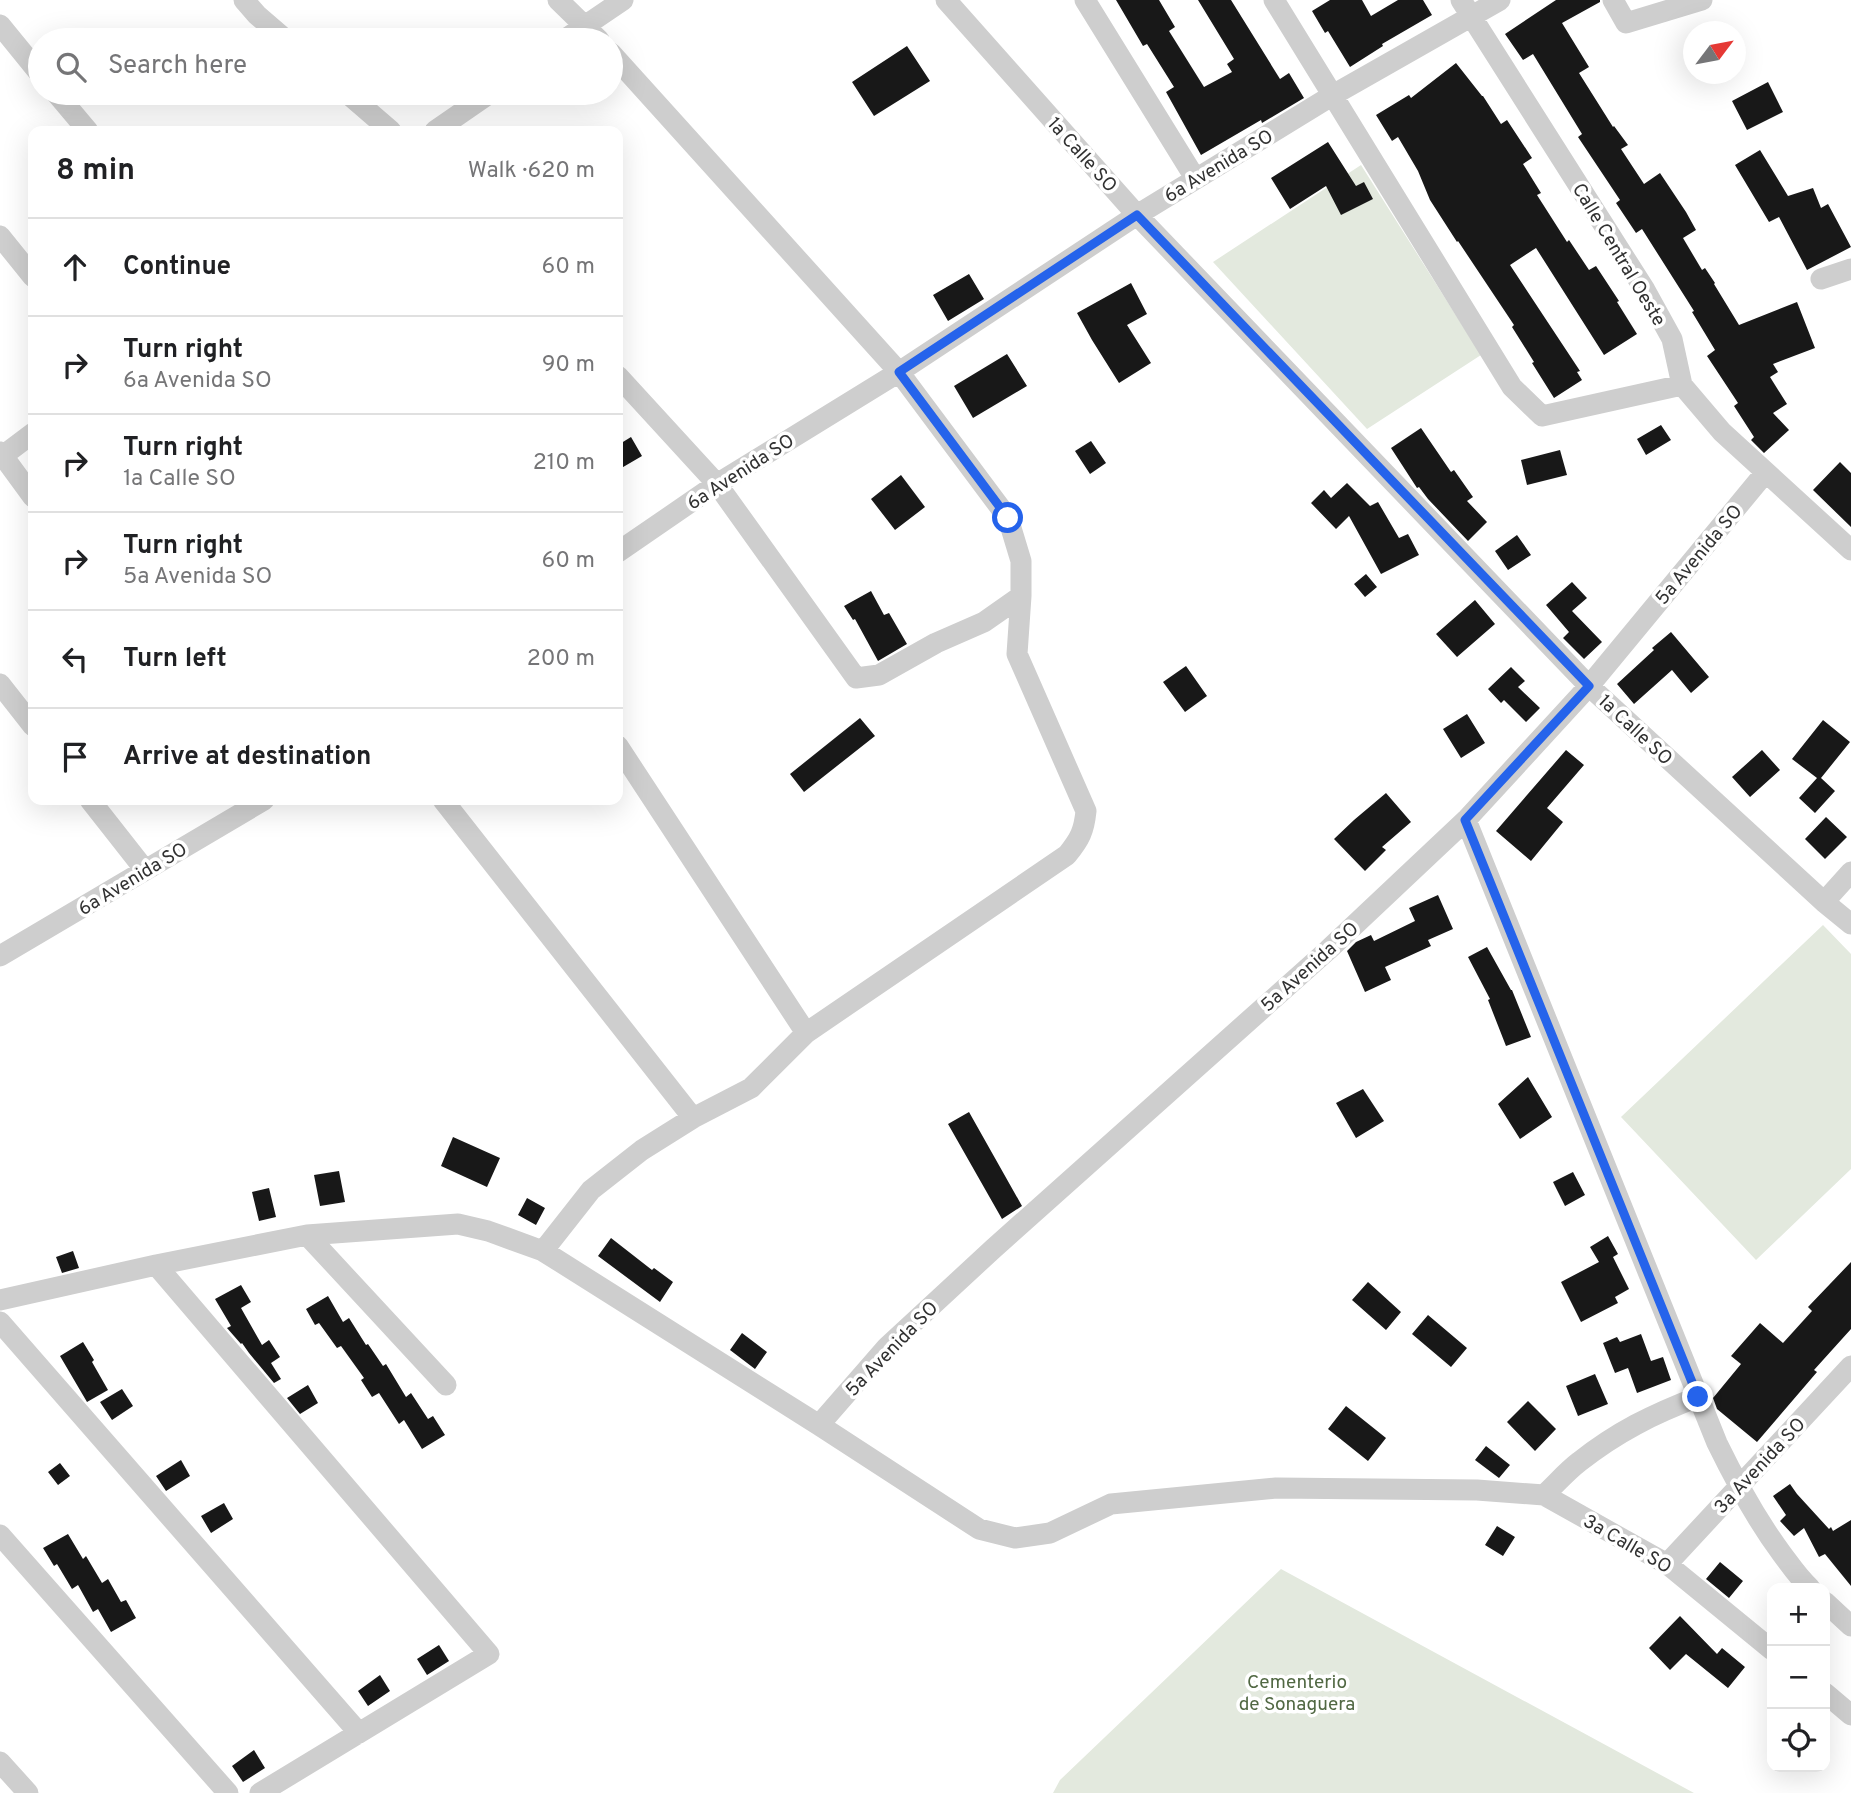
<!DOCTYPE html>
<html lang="en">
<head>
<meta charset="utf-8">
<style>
	body { margin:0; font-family:Overpass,sans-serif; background:#f6f6f6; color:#202124 }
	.controls { position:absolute; right:21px; bottom:21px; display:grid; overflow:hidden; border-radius:14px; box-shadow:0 7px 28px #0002 }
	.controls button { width:63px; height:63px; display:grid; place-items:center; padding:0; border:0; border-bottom:2px solid #e0e0e0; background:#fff; color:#202124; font:35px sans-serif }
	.compass { position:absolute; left:1683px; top:21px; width:63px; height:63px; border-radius:50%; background:#fff; box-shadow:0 7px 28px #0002; rotate:58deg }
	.stop { position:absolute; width:21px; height:21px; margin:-16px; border:5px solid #2563eb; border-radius:50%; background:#fff }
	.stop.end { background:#2563eb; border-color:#fff; box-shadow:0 2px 7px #0008 }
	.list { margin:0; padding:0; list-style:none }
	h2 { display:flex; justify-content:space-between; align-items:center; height:91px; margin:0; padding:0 28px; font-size:30px }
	h2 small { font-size:23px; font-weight:400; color:#757577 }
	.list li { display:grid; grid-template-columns:46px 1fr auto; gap:21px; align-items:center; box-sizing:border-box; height:98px; padding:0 28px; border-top:2px solid #e0e0e0 }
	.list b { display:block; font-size:26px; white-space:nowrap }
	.list p { margin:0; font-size:23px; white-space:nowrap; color:#757577 }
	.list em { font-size:23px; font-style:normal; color:#757577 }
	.icon { flex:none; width:38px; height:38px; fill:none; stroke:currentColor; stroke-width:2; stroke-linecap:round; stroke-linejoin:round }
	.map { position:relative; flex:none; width:1851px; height:1793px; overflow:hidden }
	.search { position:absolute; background:#fff; box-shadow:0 7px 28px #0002; left:28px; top:28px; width:595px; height:77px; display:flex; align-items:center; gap:18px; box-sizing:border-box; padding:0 24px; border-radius:38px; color:#757577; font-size:26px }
	.panel { position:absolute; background:#fff; box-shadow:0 7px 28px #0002; left:28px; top:126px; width:595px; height:679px; border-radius:14px }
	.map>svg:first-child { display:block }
	.green { fill:#e3e9de }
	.building { fill:#181818 }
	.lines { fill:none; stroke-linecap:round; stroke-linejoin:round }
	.minor { stroke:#cecece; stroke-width:21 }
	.route { stroke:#2563eb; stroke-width:9 }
	.labels { text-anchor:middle; stroke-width:7; stroke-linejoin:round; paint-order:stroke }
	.street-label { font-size:19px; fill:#313131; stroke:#fff }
	.park-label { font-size:19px; fill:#516843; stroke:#fff }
</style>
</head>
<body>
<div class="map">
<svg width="1851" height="1793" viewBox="0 0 1851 1793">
	<rect width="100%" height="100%" fill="#fff"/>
	<path class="green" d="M1361 165 1481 355 1367 429 1213 262Z
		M1823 925 1851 954V1169L1756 1260 1621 1117Z
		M1281 1569 1694 1793H1053L1060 1780Z"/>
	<path class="building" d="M1116 0H1159L1175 27 1169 31 1204 87 1232 72 1227 64 1234 59 1198 0H1231L1280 79 1289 73 1304 98 1262 123 1261 120 1201 155 1166 92 1174 87 1147 44 1143 46Z
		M1330 0H1362L1371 16 1398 0H1423L1432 15 1382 44 1383 46 1350 67 1328 31 1325 33 1312 11Z
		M1556 0H1600V2L1562 23 1589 67 1579 73 1613 127 1614 126 1628 145 1621 149 1644 184 1660 173 1686 212 1696 230 1683 238 1702 270 1705 268 1715 283 1714 284 1739 325 1797 302 1815 348 1773 364 1778 372 1770 377 1787 404 1773 413 1789 430 1764 453 1751 440 1754 437 1734 406 1738 403 1707 356 1715 350 1692 312 1694 311 1642 229 1636 233 1616 203 1620 200 1578 137 1582 134 1533 54 1523 60 1505 34Z
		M907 46 930 81 874 116 852 82Z
		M1456 63 1482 96H1483L1501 124 1507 120 1532 158 1523 164 1541 193 1537 195 1567 242 1569 240 1589 270 1596 266 1619 301 1617 302 1637 334 1604 355 1536 248 1510 265 1580 371 1577 372 1582 380 1554 398 1532 363 1534 362 1512 327 1514 325 1458 241 1457 242 1430 200 1418 171 1398 137 1392 141 1376 115 1409 95 1411 98Z
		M1768 82 1783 112 1747 130 1732 101Z
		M1328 142 1356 186 1364 182 1373 199 1341 215 1326 186 1290 209 1271 178Z
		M1760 150 1788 196 1813 188 1821 208 1828 204 1851 247 1807 270 1779 217 1769 222 1735 165Z
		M969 274 984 299 948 321 933 295Z
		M1131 283 1147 314 1127 325 1151 363 1119 383 1092 340 1077 313Z
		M1007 354 1027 386 973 418 954 386Z
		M1661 425 1671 440 1646 455 1637 439Z
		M1421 428 1451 472 1454 470 1473 497 1467 501 1487 522 1468 541 1428 499 1419 487 1417 488 1391 448Z
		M631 437 642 456 618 470V445Z
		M1091 441 1106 463 1090 474 1075 451Z
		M1560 450 1567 475 1527 485 1521 460Z
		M1840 462 1851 473V527L1813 490Z
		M901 475 925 507 895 530 871 499Z
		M1347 483 1370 506 1378 502 1399 538 1408 534 1419 555 1381 574 1349 516 1336 529 1311 503 1324 490 1331 498Z
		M1517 535 1531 555 1508 570 1495 551Z
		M1366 574 1377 587 1365 597 1354 584Z
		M1572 582 1587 598 1572 611 1602 642 1584 659 1563 638 1569 632 1546 605Z
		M871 591 884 615 889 613 907 644 878 661 855 619 853 620 844 606Z
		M1475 600 1495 624 1457 657 1436 634Z
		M1671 632 1709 677 1691 693 1672 670 1634 704 1617 684 1654 650 1652 648Z
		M1186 666 1207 696 1185 712 1163 682Z
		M1511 667 1525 681 1518 687 1540 708 1526 722 1504 700 1501 703 1488 689Z
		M1467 714 1485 743 1461 758 1443 729Z
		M860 718 875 736 804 792 790 774Z
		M1823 720 1850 742 1821 778 1835 791 1815 813 1799 798 1817 778 1792 759Z
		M1566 750 1584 765 1547 808 1563 822 1531 861 1496 831Z
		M1762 750 1780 770 1750 797 1732 777Z
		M1386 793 1411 822 1382 847 1386 850 1365 871 1334 839 1354 820Z
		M1826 817 1847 837 1825 859 1805 839Z
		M1438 895 1453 929 1428 940 1431 946 1385 967 1391 980 1365 992 1347 951 1356 942 1371 935 1374 941 1415 921 1409 908Z
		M1487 947 1511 990H1512L1531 1037 1506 1046 1488 1000 1490 999 1468 957Z
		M1528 1077 1552 1117 1520 1139 1498 1104Z
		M1363 1089 1384 1121 1356 1138 1336 1103Z
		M969 1112 1022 1206 1002 1219 948 1124Z
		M453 1137 500 1158 487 1187 441 1166Z
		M339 1171 345 1202 320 1206 314 1175Z
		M1573 1172 1585 1195 1565 1206 1553 1182Z
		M269 1188 276 1217 259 1221 252 1192Z
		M527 1198 545 1208 536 1225 518 1215Z
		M1608 1236 1618 1254 1613 1257 1629 1289 1615 1297 1618 1303 1581 1322 1561 1282 1599 1262 1590 1247Z
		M611 1238 652 1270 654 1268 673 1282 660 1302 598 1256Z
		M73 1251 79 1268 62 1273 56 1257Z
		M1851 1262V1329L1814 1370 1817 1372 1757 1442 1717 1409 1713 1398 1741 1364 1731 1356 1760 1323 1783 1343 1812 1311 1808 1307Z
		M1368 1282 1401 1312 1386 1330 1352 1300Z
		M241 1285 251 1302 241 1308 262 1345 269 1340 280 1357 271 1363 281 1379 274 1383 249 1353 242 1343 241 1344 227 1328 231 1326 215 1299Z
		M328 1296 343 1322 349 1318 366 1345 368 1344 383 1366 386 1364 406 1397 411 1393 428 1419 433 1416 445 1435 422 1449 404 1420 399 1424 379 1393 372 1397 361 1380 364 1378 341 1346 337 1348 319 1323 315 1325 306 1309Z
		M1428 1315 1467 1348 1451 1367 1412 1334Z
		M742 1333 767 1352 755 1369 730 1350Z
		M1641 1334 1651 1361 1663 1357 1671 1380 1637 1393 1628 1368 1615 1373 1603 1343 1617 1337 1620 1342Z
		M83 1342 94 1360 92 1362 108 1390 87 1402 60 1356Z
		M1595 1374 1608 1404 1578 1416 1566 1386Z
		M308 1385 318 1403 300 1414 287 1398Z
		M122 1389 133 1406 112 1420 100 1402Z
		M1528 1401 1556 1429 1535 1451 1507 1422Z
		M1346 1406 1386 1438 1368 1461 1328 1429Z
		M1486 1446 1510 1465 1499 1478 1475 1460Z
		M181 1460 190 1476 166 1491 156 1476Z
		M60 1463 70 1476 58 1485 48 1472Z
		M1790 1484 1797 1494 1829 1529 1831 1527 1833 1531 1851 1520V1586L1825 1554 1819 1557 1804 1528 1794 1536 1780 1521 1786 1515 1773 1496Z
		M224 1503 233 1519 211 1533 201 1516Z
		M1497 1526 1515 1537 1503 1556 1485 1545Z
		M68 1534 83 1559 86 1556 102 1583 108 1579 121 1602 126 1600 136 1618 111 1632 98 1609 93 1612 78 1585 72 1589 57 1564 54 1566 43 1548Z
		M1720 1562 1743 1581 1729 1598 1706 1579Z
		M1680 1616 1717 1654 1722 1648 1745 1667 1728 1688 1686 1654 1670 1670 1649 1648Z
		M439 1645 449 1661 427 1675 417 1659Z
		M380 1675 390 1691 368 1706 358 1691Z
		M254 1750 265 1768 243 1782 232 1766Z"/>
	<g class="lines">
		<path class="minor" d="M244 0 257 15 286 40
			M558 0 599 40
			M946 0 1137 215 1589 686 1824 902 1851 924
			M1085 0 1195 178
			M1274 0 1512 387 1542 416 1682 385
			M1461 0 1645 290 1672 339 1682 385 1722 432 1851 550
			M1613 0 1626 23 1702 0
			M0 25 40 74
			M564 40 623 0
			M56 93 88 131
			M347 93 391 131
			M435 131 490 93
			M0 236 33 277
			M1821 279 1851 269
			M618 376 717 484 856 678 879 675 936 643 984 622 1021 596
			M0 452 33 497
			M0 458 33 433
			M618 552 717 484 899 372 1137 215 1333 95 1500 0
			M0 684 33 726
			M618 746 806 1033
			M90 800 145 870
			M443 800 693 1118
			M1466 820 1717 1443C1736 1482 1756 1519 1782 1554 1791 1566 1799 1578 1810 1588
			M1824 902 1851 872
			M0 956 264 800
			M307 1235 446 1385
			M543 1251 591 1190 642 1150 693 1118 751 1088 806 1033 1067 855C1080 839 1084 831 1086 811L1017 654 1021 596V561L1008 518 899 372 611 53
			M156 1265 489 1654 260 1793
			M0 1300 156 1265 307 1235 458 1224 488 1231 543 1251 819 1425 979 1529 1015 1538 1050 1533 1111 1504 1276 1488 1477 1490 1544 1495 1667 1564 1772 1650
			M0 1322 359 1733
			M819 1425 887 1347 993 1249 1328 950 1466 820 1589 686 1765 473
			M1544 1495C1556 1484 1567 1471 1579 1462 1617 1432 1653 1414 1698 1397
			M0 1535 228 1793
			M1667 1564 1851 1366
			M1825 1602 1851 1626
			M1825 1693 1851 1715
			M0 1762 28 1793"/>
	</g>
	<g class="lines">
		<path class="route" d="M1008 518 899 372 1137 215 1589 686 1465 820 1698 1397"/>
	</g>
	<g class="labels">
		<g class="street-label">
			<text transform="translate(1083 154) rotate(48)" y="7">1a Calle SO</text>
			<text transform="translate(1218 165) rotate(-31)" y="7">6a Avenida SO</text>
			<text transform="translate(1620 254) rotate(59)" y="7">Calle Central Oeste</text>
			<text transform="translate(740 471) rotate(-33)" y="7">6a Avenida SO</text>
			<text transform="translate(1698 554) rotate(-50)" y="7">5a Avenida SO</text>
			<text transform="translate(1636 729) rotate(43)" y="7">1a Calle SO</text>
			<text transform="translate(132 878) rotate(-31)" y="7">6a Avenida SO</text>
			<text transform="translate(1309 966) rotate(-42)" y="7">5a Avenida SO</text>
			<text transform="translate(891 1348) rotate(-46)" y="7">5a Avenida SO</text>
			<text transform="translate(1759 1465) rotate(-47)" y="7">3a Avenida SO</text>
			<text transform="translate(1628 1543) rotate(30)" y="7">3a Calle SO</text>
		</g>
		<g class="park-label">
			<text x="1297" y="1688">Cementerio<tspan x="1297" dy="22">de Sonaguera</tspan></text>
		</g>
	</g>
</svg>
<div class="controls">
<button>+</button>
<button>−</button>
<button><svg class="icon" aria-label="locate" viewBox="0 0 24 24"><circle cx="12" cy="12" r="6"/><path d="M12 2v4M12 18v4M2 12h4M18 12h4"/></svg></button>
</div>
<svg class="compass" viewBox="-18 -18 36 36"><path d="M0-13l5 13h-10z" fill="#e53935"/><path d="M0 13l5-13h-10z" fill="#757577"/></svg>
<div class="stop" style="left:1008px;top:518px"></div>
<div class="stop end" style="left:1698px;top:1397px"></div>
<div class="search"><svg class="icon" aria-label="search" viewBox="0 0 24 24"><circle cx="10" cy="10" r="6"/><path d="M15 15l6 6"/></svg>Search here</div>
<section class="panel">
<h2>8 min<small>Walk · 620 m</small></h2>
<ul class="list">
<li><svg class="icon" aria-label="ahead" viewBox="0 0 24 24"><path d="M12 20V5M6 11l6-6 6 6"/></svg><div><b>Continue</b></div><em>60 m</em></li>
<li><svg class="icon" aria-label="right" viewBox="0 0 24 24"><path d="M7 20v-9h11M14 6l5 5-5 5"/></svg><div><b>Turn right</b><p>6a Avenida SO</p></div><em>90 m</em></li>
<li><svg class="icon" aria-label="right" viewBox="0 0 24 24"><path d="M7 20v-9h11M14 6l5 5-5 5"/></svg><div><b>Turn right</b><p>1a Calle SO</p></div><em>210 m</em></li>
<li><svg class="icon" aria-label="right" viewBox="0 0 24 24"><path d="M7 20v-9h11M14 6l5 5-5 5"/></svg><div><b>Turn right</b><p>5a Avenida SO</p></div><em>60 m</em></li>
<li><svg class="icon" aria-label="left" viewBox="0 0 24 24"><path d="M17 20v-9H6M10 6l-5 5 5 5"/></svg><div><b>Turn left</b></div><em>200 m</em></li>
<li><svg class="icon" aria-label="arrive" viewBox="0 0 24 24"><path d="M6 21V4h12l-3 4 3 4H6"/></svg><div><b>Arrive at destination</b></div></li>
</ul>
</section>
</div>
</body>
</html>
